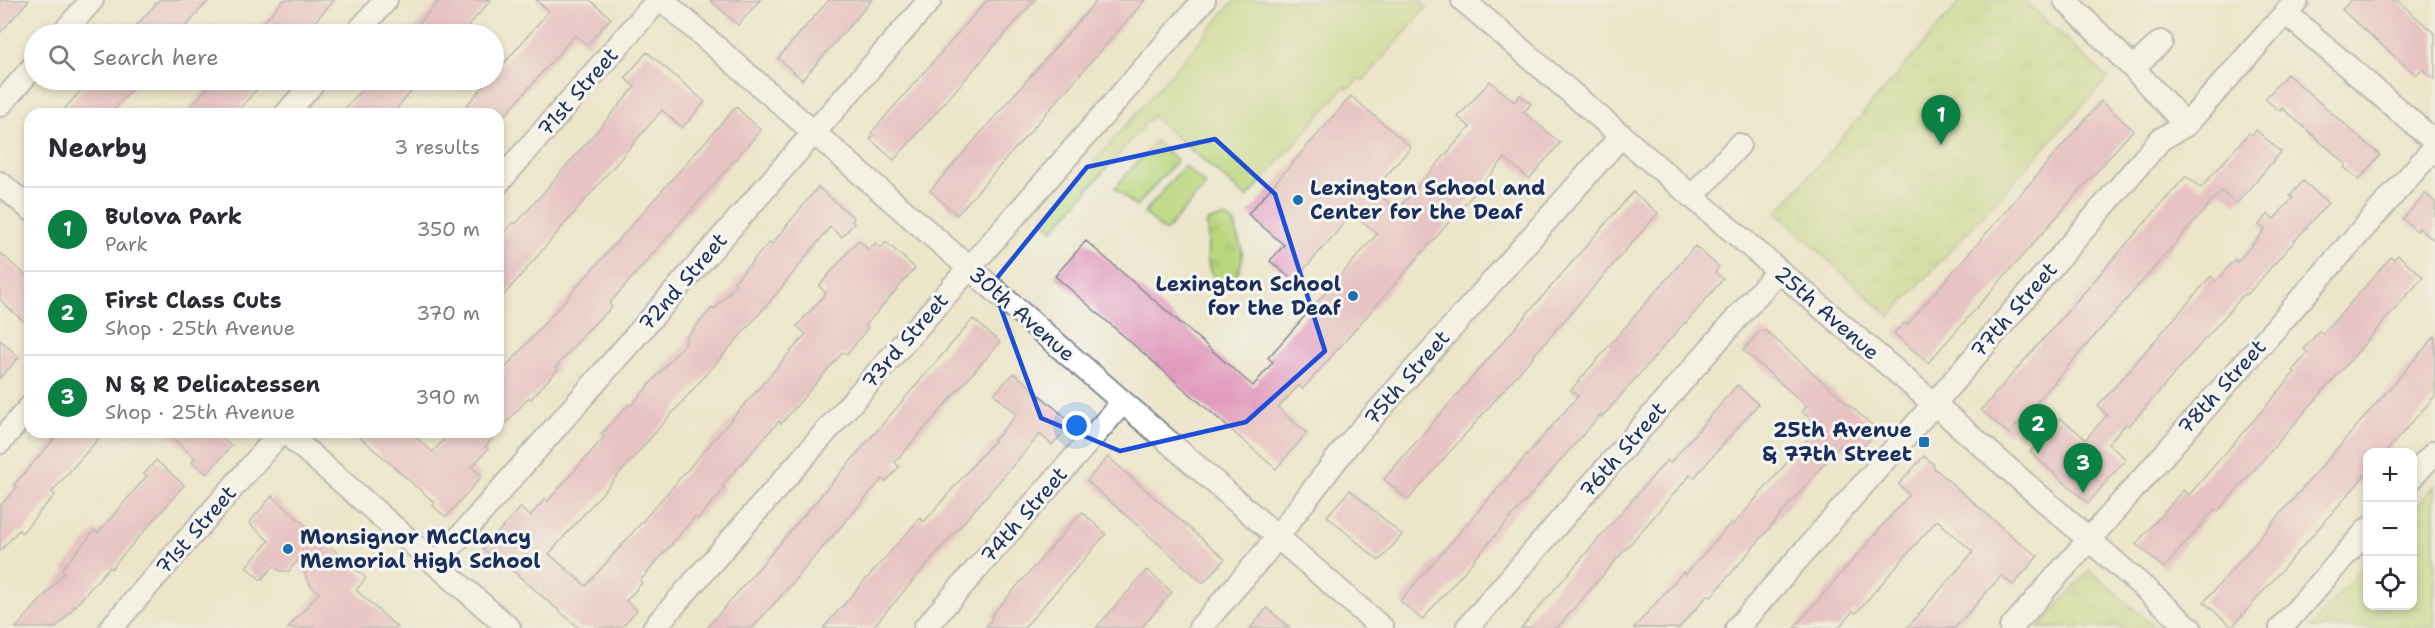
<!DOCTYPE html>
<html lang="en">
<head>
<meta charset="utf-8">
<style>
	body { margin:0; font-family:"Shantell Sans",sans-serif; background:#f2f2f3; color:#2b2b33 }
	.controls { position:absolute; right:18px; bottom:18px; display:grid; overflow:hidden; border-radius:12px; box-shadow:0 3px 9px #0003 }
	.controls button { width:54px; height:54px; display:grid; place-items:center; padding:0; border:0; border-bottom:2px solid #e1e1e2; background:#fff; color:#2b2b33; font:30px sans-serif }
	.you { position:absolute; left:1077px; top:426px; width:21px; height:21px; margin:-15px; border:4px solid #fff; border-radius:50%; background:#1a73e8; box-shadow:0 0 0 9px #1a73e833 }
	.badge { display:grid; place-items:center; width:39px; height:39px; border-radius:50%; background:#0b8043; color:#fff; font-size:20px; font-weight:700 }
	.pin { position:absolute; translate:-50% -50px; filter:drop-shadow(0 2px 3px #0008) }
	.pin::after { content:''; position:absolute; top:32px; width:21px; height:18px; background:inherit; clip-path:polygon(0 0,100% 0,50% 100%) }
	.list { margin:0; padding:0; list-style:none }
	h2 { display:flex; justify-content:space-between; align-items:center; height:78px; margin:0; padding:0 24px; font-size:26px }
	h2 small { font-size:20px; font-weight:400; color:#7c7c81 }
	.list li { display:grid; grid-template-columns:39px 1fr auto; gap:18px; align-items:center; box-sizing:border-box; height:84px; padding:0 24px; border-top:2px solid #e1e1e2 }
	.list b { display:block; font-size:22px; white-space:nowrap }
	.list p { margin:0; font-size:20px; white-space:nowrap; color:#7c7c81 }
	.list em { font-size:20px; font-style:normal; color:#7c7c81 }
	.icon { flex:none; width:33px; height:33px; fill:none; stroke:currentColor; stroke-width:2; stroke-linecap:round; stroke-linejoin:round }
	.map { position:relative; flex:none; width:2435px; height:628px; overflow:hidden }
	.search { position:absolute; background:#fff; box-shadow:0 3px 9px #0003; left:24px; top:24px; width:480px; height:66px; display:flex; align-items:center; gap:15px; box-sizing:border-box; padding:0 21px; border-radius:33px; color:#7c7c81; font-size:22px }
	.panel { position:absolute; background:#fff; box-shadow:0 3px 9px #0003; left:24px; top:108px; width:480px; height:330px; border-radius:18px }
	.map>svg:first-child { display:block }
	.green { fill:#bad67c; stroke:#6a826d; stroke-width:1.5 }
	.park { fill:url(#park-tufts); stroke:#6a826d; stroke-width:1.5 }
	.building { fill:#e19abc }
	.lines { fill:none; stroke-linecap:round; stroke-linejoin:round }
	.minor-casing { stroke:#848a94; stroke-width:26 }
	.minor { stroke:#fff; stroke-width:22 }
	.marked { fill:none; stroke:#1d4ed8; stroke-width:4.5; stroke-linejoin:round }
	.poi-dot { fill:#1f6fb2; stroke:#f6f6f2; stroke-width:2 }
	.labels { text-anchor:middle; stroke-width:6; stroke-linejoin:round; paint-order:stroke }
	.street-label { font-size:21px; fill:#1b2f5e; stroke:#f6f6f2 }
	.poi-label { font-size:21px; font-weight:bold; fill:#1b2f5e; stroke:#f6f6f2; text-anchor:start }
</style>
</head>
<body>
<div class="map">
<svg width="2435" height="628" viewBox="0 0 2435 628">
	<defs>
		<pattern id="park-tufts" width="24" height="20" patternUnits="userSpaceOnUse" patternTransform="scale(1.5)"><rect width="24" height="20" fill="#bad67c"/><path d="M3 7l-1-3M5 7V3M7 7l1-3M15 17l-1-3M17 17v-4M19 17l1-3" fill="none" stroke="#9fb86e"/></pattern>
	</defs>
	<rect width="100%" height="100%" fill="#f6f6f2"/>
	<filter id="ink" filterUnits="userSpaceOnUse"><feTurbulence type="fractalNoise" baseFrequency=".0167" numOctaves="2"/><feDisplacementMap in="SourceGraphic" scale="12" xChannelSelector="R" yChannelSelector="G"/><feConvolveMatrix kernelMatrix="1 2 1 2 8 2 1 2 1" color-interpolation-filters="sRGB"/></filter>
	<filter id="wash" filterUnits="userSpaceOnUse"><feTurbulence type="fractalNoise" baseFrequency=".008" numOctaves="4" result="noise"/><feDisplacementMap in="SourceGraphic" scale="24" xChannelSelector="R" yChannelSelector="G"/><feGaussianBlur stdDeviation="1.35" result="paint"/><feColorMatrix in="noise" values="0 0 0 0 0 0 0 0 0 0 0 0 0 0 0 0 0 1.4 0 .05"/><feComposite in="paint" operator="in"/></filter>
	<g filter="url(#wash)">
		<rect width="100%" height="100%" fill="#ece5ca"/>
		<path class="green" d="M1235 0H1419L1427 7 1363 81 1359 78 1349 89 1345 86 1247 198 1152 116 1053 230 1043 221Z
			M1155 141 1177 160 1136 207 1115 188Z
			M1184 166 1206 185 1165 232 1144 213Z"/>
		<path class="park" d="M1962 0H2024L2108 78 1890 317 1777 212Z
			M1222 217 1230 219 1236 226C1236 243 1247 248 1240 267 1237 274 1236 278 1229 282 1205 282 1207 257 1208 241 1209 234 1205 230 1207 222Z
			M2435 485V628H2310L2367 562 2368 606H2412L2413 511Z
			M2089 570 2156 628H2038Z"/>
		<g id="blocks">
			<path class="building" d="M0 0H29L0 33Z
				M159 0H209L179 34H129Z
				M283 0H334L304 34H253Z
				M440 0H491L461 34H409Z
				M536 0H590L611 18 587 45 575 35 506 114H459L489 80H494V75L549 11Z
				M710 0H760L738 25Z
				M829 0H872L802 80 778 58Z
				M987 0H1035L894 160 870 139 874 135 871 133Z
				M1097 0H1145L957 215 930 191Z
				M2351 0H2397L2435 34V80L2422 69 2416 75 2342 10Z
				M647 52 705 102 682 128 662 110 498 302V241L514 222 516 224 635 87 625 78Z
				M2287 74 2380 155 2359 180 2344 167 2346 164 2282 108 2280 111 2265 99Z
				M90 80H140L110 114H60Z
				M214 80H265L235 114H184Z
				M370 80H421L392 114H340Z
				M1490 81 1514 102 1520 95 1531 104 1524 112 1560 143 1529 179 1505 158 1303 389 1299 385 1278 408 1307 433 1276 469 1055 276 1086 241 1253 386 1273 362 1268 358 1377 234 1353 213 1294 281 1270 261 1284 245 1248 214 1351 96 1411 147 1374 190 1397 210 1470 127 1458 117Z
				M2101 101 2133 130 1928 363 1894 333 1904 323 1907 325Z
				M736 107 761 130 609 304 612 307 588 330 556 367 558 369 531 399 529 397 498 432V376Z
				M2256 130 2281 152 2236 204 2221 191 2009 434 1981 410 2186 176 2201 188 2249 133 2252 135Z
				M2303 181 2328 203 2247 295 2245 293 2129 426 2126 424 2108 444 2126 459 2088 503 2030 452 2060 418 2086 439 2107 415 2098 406 2211 276 2216 281 2235 259 2237 262 2265 230 2259 225 2268 214 2274 219 2293 198 2290 196Z
				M818 187 854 218 852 221 854 223 842 237 830 227 773 298 549 554 586 586 806 334 797 326 826 293 819 286 858 240 869 250 875 243 881 248 886 242 915 268 866 325 868 327 847 355 843 352 781 424 779 421 722 486 725 488 698 519 695 517 640 581 642 583 626 601 637 610 621 628H579L498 558 496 560 483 549 520 508 530 516 545 499 548 501 604 437 601 434 629 404 631 406 642 393 687 341 685 339 712 308 714 310 736 284 734 282 770 242 772 244Z
				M1633 192 1658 213 1408 500 1384 479Z
				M2426 194 2435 202V241L2419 228 2417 231 2403 219Z
				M1695 246 1719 267 1715 272 1723 279 1686 323 1685 322 1602 417 1600 415 1422 620 1400 601 1578 396 1571 390Z
				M0 253 30 279V327L0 300Z
				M2398 255 2423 277 2218 511 2215 509 2164 568 2136 544 2183 490 2189 495 2273 398 2295 372 2293 370 2308 353 2304 349 2319 331 2323 334 2391 257 2394 259Z
				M973 319 1000 342 895 462 899 467 886 482 882 479 753 628H707Z
				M1760 331H1766L1874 427 1872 429 1876 432 1854 457 1840 445 1711 597 1708 595 1679 628H1634L1683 572 1685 575 1731 523 1733 525 1819 426 1802 412 1807 406 1743 350Z
				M2435 336V396L2385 453H2367V473L2232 627 2204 602Z
				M0 340 19 357 0 378Z
				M1014 373 1072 423 1052 445 1040 434 872 628H823L920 518 924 522 1017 414 994 394Z
				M1737 385 1758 404 1694 478 1690 475 1557 628H1521L1667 460 1670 463Z
				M60 432H104L52 492 55 495 42 509 22 533 19 530 0 551V506L17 487 14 485Z
				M165 432H215L231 446 207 474 192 462 195 458Z
				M354 432H409L433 452 450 432H498L485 447 488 449 472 467 482 476 446 517 433 506 435 503Z
				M1924 456 1934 465 1933 467 2015 539 2038 556 2013 585 2001 576 1955 628H1907L1973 552 1937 520 1856 613 1853 611 1838 628H1794L1909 495 1899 484Z
				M1108 457 1225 559 1203 583 1087 481Z
				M156 460 184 485 111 569 109 567 56 628H16L65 572 62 569 83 544 95 530 98 533 147 476 144 474Z
				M1350 490 1402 535 1379 561 1327 516Z
				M272 496 366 578 356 590 398 628H288L319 593 311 586 298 560 289 571H280L274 566 261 580 246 567 269 541 249 523Z
				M1082 512 1106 534 1024 628H985L993 618 991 616Z
				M1147 570 1172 592 1162 604 1141 628H1096Z
				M1267 608 1290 628H1250Z"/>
		</g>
	</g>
	<g filter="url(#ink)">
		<use href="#blocks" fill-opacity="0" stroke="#848a94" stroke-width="1.5"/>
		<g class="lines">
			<g class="minor-casing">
				<path id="minor" d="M662 0 1382 628
					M1463 0 1947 415 2190 628
					M2065 0 2133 68 2186 125
					M2286 13 2435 142
					M62 34 92 0
					M356 34 386 0
					M2133 68 2161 42
					M0 105 34 66
					M286 114 316 80
					M0 183 30 209
					M498 183 658 0
					M1692 197 1739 145
					M285 432 509 628
					M0 442 30 407
					M2412 477 2435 452
					M436 564 930 0
					M111 628 281 432
					M654 628 1204 0
					M925 628 1123 402
					M1200 628 1263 555 1346 447 1622 135
					M1467 628 1778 271
					M1737 628 1934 404 2161 139 2186 125 2297 0
					M2011 628 2435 147
					M2281 628 2368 529"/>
			</g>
			<use href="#minor" class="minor"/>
		</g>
	</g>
	<path d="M0 0H2435V628H0ZM1215 139 1275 194 1325 351 1246 422 1120 451 1041 418 992 284 1087 167Z" fill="#ece5ca" fill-opacity=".55" fill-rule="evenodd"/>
	<path class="marked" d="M1215 139 1275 194 1325 351 1246 422 1120 451 1041 418 992 284 1087 167Z"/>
	<g class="poi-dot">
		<circle cx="1298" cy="200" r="6"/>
		<circle cx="1353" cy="296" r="6"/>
		<rect x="1918" y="436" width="12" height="12" rx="3"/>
		<circle cx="288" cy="549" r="6"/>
	</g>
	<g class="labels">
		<g class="street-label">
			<text transform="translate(578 92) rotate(-49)" y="7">71st Street</text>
			<text transform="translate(683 282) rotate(-49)" y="7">72nd Street</text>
			<text transform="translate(2014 310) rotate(-49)" y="7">77th Street</text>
			<text transform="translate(1827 313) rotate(41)" y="7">25th Avenue</text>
			<text transform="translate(1022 314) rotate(41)" y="7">30th Avenue</text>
			<text transform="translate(905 341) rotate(-49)" y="7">73rd Street</text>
			<text transform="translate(1407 378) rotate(-49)" y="7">75th Street</text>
			<text transform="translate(2222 387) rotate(-48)" y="7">78th Street</text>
			<text transform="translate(1623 450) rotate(-49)" y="7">76th Street</text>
			<text transform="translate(1024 515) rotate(-49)" y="7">74th Street</text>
			<text transform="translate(196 530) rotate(-49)" y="7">71st Street</text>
		</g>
		<g class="poi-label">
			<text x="1310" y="195">Lexington School and<tspan x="1310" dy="24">Center for the Deaf</tspan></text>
			<text x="1341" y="291" text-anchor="end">Lexington School<tspan x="1341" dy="24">for the Deaf</tspan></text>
			<text x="1912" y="437" text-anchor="end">25th Avenue<tspan x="1912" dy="24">&amp; 77th Street</tspan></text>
			<text x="300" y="544">Monsignor McClancy<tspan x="300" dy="24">Memorial High School</tspan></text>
		</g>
	</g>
</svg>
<div class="controls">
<button>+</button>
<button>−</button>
<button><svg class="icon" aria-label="locate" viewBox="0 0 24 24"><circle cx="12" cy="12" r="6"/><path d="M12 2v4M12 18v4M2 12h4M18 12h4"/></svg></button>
</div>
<div class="you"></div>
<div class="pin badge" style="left:1941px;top:145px">1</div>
<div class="pin badge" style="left:2038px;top:454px">2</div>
<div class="pin badge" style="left:2083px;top:493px">3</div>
<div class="search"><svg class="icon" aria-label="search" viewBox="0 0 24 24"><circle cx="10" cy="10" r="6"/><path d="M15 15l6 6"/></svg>Search here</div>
<section class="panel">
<h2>Nearby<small>3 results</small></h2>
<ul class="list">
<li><span class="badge">1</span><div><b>Bulova Park</b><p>Park</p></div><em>350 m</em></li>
<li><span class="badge">2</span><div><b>First Class Cuts</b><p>Shop · 25th Avenue</p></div><em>370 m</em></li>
<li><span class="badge">3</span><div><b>N &amp; R Delicatessen</b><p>Shop · 25th Avenue</p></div><em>390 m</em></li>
</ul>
</section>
</div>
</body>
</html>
